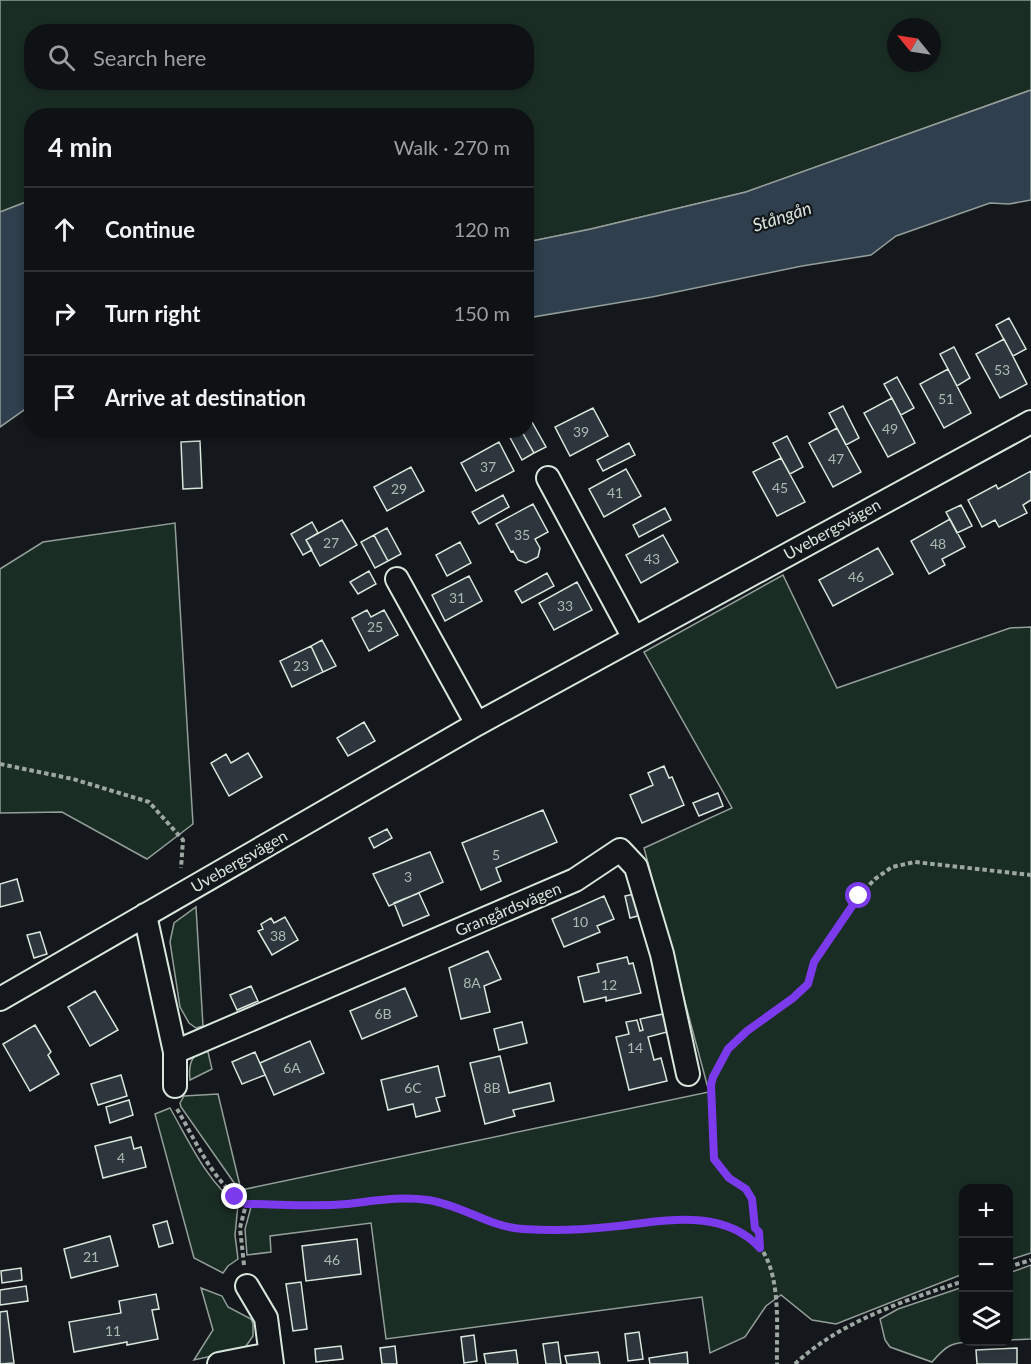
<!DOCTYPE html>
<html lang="en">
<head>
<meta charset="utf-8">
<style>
	body { margin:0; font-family:Lato,sans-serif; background:#1d2022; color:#f1f3f6 }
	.controls { position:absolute; right:18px; bottom:18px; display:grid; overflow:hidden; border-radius:12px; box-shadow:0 3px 9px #0003 }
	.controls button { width:54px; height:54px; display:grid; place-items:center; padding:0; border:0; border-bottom:2px solid #2f3234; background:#0f1215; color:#f1f3f6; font:30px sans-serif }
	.compass { position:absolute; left:887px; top:18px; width:54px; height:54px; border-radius:50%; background:#0f1215; box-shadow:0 3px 9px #0003; rotate:300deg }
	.stop { position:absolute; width:18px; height:18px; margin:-14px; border:4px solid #7c3aed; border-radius:50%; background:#fff }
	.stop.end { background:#7c3aed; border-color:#fff; box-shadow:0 2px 6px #0008 }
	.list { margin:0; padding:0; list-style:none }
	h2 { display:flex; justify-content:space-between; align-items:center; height:78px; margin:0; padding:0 24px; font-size:26px }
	h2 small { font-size:20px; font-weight:400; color:#9b9ea0 }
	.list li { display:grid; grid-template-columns:39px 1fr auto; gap:18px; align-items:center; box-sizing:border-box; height:84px; padding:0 24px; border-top:2px solid #2f3234 }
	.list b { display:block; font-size:22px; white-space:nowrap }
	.list em { font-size:20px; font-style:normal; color:#9b9ea0 }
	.icon { flex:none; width:33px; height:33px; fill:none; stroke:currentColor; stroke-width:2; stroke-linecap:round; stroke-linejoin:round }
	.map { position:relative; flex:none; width:1031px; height:1364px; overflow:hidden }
	.search { position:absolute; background:#0f1215; box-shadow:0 3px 9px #0003; left:24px; top:24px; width:510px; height:66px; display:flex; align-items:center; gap:15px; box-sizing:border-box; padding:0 21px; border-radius:24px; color:#9b9ea0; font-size:22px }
	.panel { position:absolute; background:#0f1215; box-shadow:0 3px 9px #0003; left:24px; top:108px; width:510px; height:330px; border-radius:24px }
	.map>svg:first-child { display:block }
	.green { fill:#1a2d24; stroke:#939e99; stroke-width:1.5; fill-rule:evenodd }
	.water { fill:#2f3f4d; stroke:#939e99; stroke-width:1.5 }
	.building { fill:#2c363c; stroke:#d8e6dc; stroke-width:1.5 }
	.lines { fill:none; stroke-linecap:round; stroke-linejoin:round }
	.minor-casing { stroke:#d8e6dc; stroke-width:26 }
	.path { stroke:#9da8a2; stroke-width:4; stroke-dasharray:4.5 3; stroke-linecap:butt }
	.minor { stroke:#14181c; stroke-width:22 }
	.route { stroke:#7c3aed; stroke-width:8 }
	.labels { text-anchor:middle; stroke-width:4.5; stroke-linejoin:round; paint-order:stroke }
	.number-label { font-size:14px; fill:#adbab4 }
	.street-label { font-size:16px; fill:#d8e6dc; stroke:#14181c }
	.water-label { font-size:18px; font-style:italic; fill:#d8e6dc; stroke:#14181c }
</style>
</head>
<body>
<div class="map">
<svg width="1031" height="1364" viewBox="0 0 1031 1364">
	<rect width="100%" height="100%" fill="#14181c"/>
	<path class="green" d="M0 0H1031V90L746 192 591 229 527 242 526 116H32L31 200 0 212ZM896 27H932V63H896ZM32 32H526V82H32Z
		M175 523 193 824 147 859 62 812 0 813V569L43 542Z
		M783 575 837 688 1010 628 1031 627V1253L1009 1260 1008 1188H964L963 1274 836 1324 812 1320 781 1295 766 1306 745 1337 710 1353 702 1297 386 1339 371 1223 270 1236 271 1252 247 1255 245 1229 251 1207 181 1107 180 1103 184 1096 218 1094 241 1190 709 1092 644 848 732 808 644 652Z
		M196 907 203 1026 196 1028 189 1023 180 1007 170 942 174 923Z
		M207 1048 212 1069 190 1080C188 1063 192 1054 207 1048Z
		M170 1108C189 1141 207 1182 238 1205L235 1235 238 1259 228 1266 223 1273 194 1258 155 1114Z
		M1031 1265V1339L1009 1340V1273Z
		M963 1287 964 1342H972C951 1342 946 1346 932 1362L890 1347 885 1340 880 1319 898 1309Z
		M201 1288 222 1296 228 1307 251 1319 253 1324V1336L244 1349 194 1360 213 1330Z"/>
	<path class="water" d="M1031 90V200L1009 204 990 203 896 236 871 255 802 266 652 297 527 318V242L591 229 746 192Z
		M31 200V405L0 427V212Z"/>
	<path class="building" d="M1009 318 1026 349 1013 356 996 325Z
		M1004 339 1027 384 1000 398 976 354Z
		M954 347 970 378 957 386 940 354Z
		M948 369 971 413 944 428 920 384Z
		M897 377 914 408 901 415 884 384Z
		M892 398 915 443 888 457 864 413Z
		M843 406 859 438 846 445 829 413Z
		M593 408 608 436 570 456 555 427Z
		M528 415 546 447 534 453 521 430H526V416Z
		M837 428 861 472 833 487 809 443Z
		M506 430H521L534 453 522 460Z
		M787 436 803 467 790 474 773 443Z
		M200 441 202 488 183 489 181 442Z
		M499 442 514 471 476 491 461 463Z
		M629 443 635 455 603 471 597 460Z
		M781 458 805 502 777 516 753 472Z
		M411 467 424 491 387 511 374 487Z
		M626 469 641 496 604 517 589 489Z
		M1031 471V500L1023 505 1027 513 999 527 995 520 982 527 968 500 996 485 998 489Z
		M503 495 509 507 479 524 472 512Z
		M533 504 548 532 535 539 540 548 538 557 526 563 518 560 513 551 511 552 496 524Z
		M961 505 972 526 957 533 946 512Z
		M665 508 671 520 639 537 633 525Z
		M950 519 965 547 942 559 945 565 929 574 911 541Z
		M342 520 357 545 320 566 306 540Z
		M312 522 318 533 306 540 312 550 303 555 291 534Z
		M387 528 401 554 388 561 374 535Z
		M374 535 388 561 375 568 361 542Z
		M663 535 678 562 641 583 626 555Z
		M460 542 471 563 447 576 436 555Z
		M878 548 893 574 833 606 819 580Z
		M369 571 376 584 358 594 350 582Z
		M547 573 554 586 522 603 515 591Z
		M469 576 482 601 445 621 432 595Z
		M577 582 592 610 554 630 539 603Z
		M367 610 371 617 384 610 398 635 369 651 352 618Z
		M322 640 336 666 323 672 311 646Z
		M311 646 323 672 292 687 280 661Z
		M364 722 375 741 348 756 337 738Z
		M248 753 262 777 229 796 211 763 226 754 231 763Z
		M664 766 669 778 672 777 684 805 642 823 630 795 653 785 648 773Z
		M718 793 723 806 699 816 693 803Z
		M543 810 557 842 496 868 501 881 481 890 462 843Z
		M387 829 392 838 374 848 369 838Z
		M430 852 443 882 389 906 373 874Z
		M17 879 23 901 0 907V884Z
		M419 893 429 915 403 926 394 903Z
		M639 893 645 914 630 918 625 896Z
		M604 896 614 919 597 926 600 932 564 947 552 919Z
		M285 917 298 940 272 955 258 931 263 929 261 924 271 918 274 923Z
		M40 932 47 954 34 958 27 935Z
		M488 951 501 979 484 986 490 1012 461 1019 449 968Z
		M627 957 629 964 633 963 641 993 606 1001V997L584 1002 578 977 599 972 597 964Z
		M251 986 258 1001 237 1010 230 995Z
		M405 988 417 1016 362 1039 350 1011Z
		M95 991 118 1030 90 1046 68 1007Z
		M663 1014 667 1032 648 1037 654 1060 661 1058 667 1081 629 1090 616 1037 629 1034 626 1022 637 1020 640 1031 643 1030 640 1019Z
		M522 1022 527 1043 499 1050 494 1029Z
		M35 1025 51 1052 48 1055 59 1074 30 1091 3 1044Z
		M310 1041 324 1073 274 1095 260 1063Z
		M255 1052 265 1075 242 1084 232 1062Z
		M500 1056 509 1093 550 1083 554 1101 513 1110 515 1116 485 1124 470 1063Z
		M438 1066 445 1096 436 1098 440 1111 416 1117 413 1104 388 1110 381 1080Z
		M121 1075 127 1096 98 1105 91 1084Z
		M129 1100 133 1115 110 1123 106 1107Z
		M131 1137 134 1149 141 1147 146 1167 103 1178 95 1146Z
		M167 1221 173 1243 159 1247 153 1225Z
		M110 1236 118 1266 71 1278 64 1249Z
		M357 1239 361 1274 306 1281 302 1246Z
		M21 1268 22 1280 2 1283 1 1271Z
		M301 1282 307 1329 293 1331 286 1284Z
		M26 1286 28 1301 0 1305V1290Z
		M156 1294 159 1309 152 1310 158 1339 127 1345V1342L74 1352 69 1322 121 1313 119 1301Z
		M7 1311 14 1363 0 1364V1312Z
		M639 1332 643 1359 628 1361 625 1334Z
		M474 1335 477 1361 464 1363 461 1337Z
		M558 1342 561 1364H546L543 1344Z
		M341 1346 343 1359 316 1362 315 1349Z
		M395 1346 397 1364H382L380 1348Z
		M1017 1348V1364H977L976 1350Z
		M516 1350 518 1364H486L484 1354Z
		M598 1352 600 1364H567L565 1356Z
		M687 1352 688 1364H650L649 1358Z"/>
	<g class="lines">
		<g class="minor-casing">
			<path id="minor" d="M548 478 634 638
				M397 579 477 724
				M145 915 175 1052V1086
				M0 999 477 724 1031 422
				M175 1052 575 880 620 850 636 867 662 954 688 1074
				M247 1286 266 1318 272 1364
				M219 1364 270 1354"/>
		</g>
		<path class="path" d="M0 764 73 779 149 802 183 840 181 868
			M177 1109C196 1141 213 1183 246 1204 279 1204 313 1206 346 1204 374 1202 399 1196 427 1200 454 1203 474 1217 499 1226 519 1232 546 1231 567 1230 618 1228 705 1204 749 1236 784 1262 776 1325 777 1364
			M760 1248 759 1231 755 1228 752 1199 746 1189 729 1178 714 1159 711 1085 728 1049 747 1031 793 998 808 984 815 961 859 896 875 879 892 867 915 862 1031 875
			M244 1265 240 1228 246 1204
			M1008 1267 1031 1260
			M795 1364C839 1322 908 1299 964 1281"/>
		<use href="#minor" class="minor"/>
	</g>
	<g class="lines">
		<path class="route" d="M235 1197 246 1204C279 1204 314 1207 347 1204 374 1201 400 1196 428 1200 462 1205 489 1227 523 1229 552 1231 581 1230 609 1227 660 1222 721 1206 760 1248L759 1232 755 1228 752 1199 746 1189 729 1178 714 1159 711 1085 713 1077 728 1049 747 1031 793 998 808 984 814 962 859 896"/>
	</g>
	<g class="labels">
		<g class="number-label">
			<text x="1002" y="375">53</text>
			<text x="946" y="404">51</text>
			<text x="890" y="434">49</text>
			<text x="581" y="437">39</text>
			<text x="836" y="464">47</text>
			<text x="488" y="472">37</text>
			<text x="780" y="493">45</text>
			<text x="399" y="494">29</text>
			<text x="615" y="498">41</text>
			<text x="522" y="540">35</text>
			<text x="331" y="548">27</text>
			<text x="938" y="549">48</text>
			<text x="652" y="564">43</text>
			<text x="856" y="582">46</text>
			<text x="457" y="603">31</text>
			<text x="565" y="611">33</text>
			<text x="375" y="632">25</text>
			<text x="301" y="671">23</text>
			<text x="496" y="860">5</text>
			<text x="408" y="882">3</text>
			<text x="580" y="927">10</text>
			<text x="278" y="941">38</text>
			<text x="472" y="988">8A</text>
			<text x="609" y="990">12</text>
			<text x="383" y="1019">6B</text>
			<text x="635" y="1053">14</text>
			<text x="292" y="1073">6A</text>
			<text x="413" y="1093">6C</text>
			<text x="492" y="1093">8B</text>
			<text x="121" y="1163">4</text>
			<text x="91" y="1262">21</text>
			<text x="332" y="1265">46</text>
			<text x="113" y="1336">11</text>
		</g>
		<g class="street-label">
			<text transform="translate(832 529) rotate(-29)" y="6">Uvebergsvägen</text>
			<text transform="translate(239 861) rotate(-30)" y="6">Uvebergsvägen</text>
			<text transform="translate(508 909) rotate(-23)" y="6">Grangårdsvägen</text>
		</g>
		<g class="water-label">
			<text transform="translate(782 217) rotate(-18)" y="6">Stångån</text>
		</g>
	</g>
</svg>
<div class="controls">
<button>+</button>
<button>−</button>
<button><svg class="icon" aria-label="layers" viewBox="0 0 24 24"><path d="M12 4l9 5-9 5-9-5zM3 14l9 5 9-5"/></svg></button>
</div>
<svg class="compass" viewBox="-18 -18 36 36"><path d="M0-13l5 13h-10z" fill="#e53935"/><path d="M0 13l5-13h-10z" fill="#9b9ea0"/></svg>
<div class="stop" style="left:859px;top:896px"></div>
<div class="stop end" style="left:235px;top:1197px"></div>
<div class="search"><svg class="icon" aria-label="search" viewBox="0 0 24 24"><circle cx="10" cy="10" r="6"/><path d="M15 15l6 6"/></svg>Search here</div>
<section class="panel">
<h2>4 min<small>Walk · 270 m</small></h2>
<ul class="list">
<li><svg class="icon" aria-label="ahead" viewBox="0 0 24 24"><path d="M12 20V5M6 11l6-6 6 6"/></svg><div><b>Continue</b></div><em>120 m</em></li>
<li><svg class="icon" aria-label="right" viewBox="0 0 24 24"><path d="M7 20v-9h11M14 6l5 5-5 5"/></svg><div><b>Turn right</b></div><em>150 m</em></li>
<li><svg class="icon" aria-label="arrive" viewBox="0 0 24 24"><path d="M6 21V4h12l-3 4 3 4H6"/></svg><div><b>Arrive at destination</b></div></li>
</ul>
</section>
</div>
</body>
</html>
